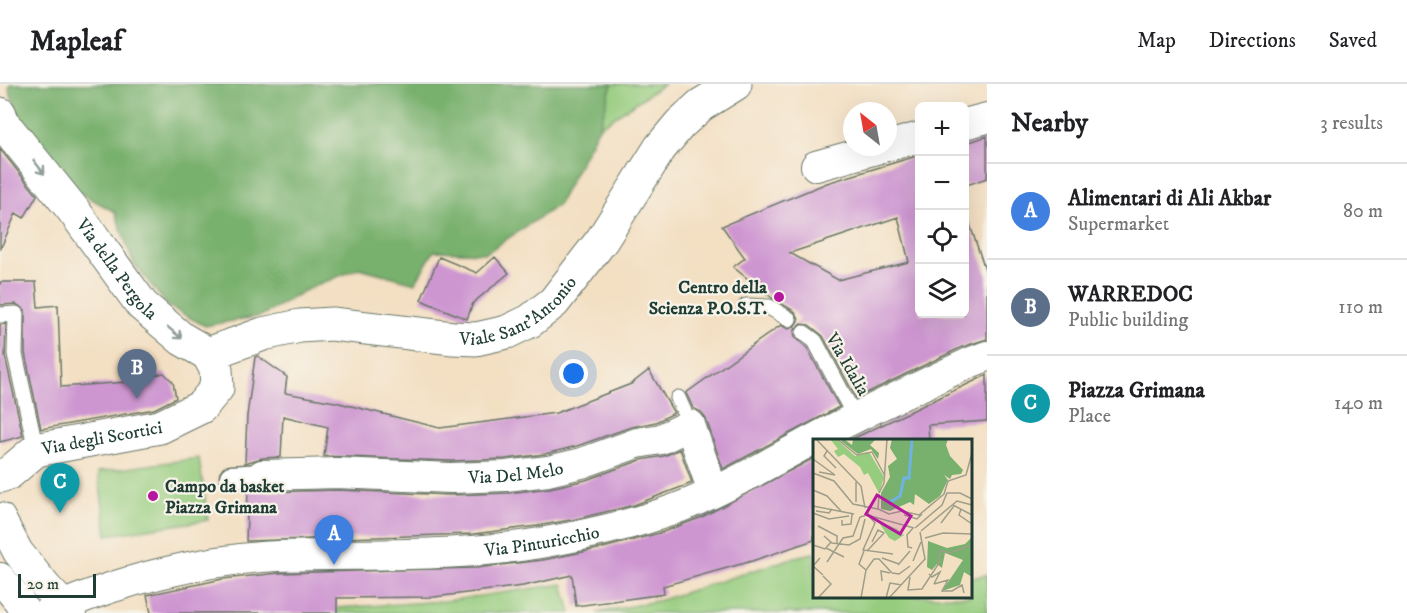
<!DOCTYPE html>
<html lang="en">
<head>
<meta charset="utf-8">
<style>
	body { margin:0; font-family:"IM FELL DW Pica",serif; background:#f6f6f6; color:#202124 }
	.controls { position:absolute; right:18px; top:18px; display:grid; overflow:hidden; border-radius:9px; box-shadow:0 6px 24px #0002 }
	.controls button { width:54px; height:54px; display:grid; place-items:center; padding:0; border:0; border-bottom:2px solid #e0e0e0; background:#fff; color:#202124; font:30px sans-serif }
	.compass { position:absolute; left:843px; top:18px; width:54px; height:54px; border-radius:50%; background:#fff; box-shadow:0 6px 24px #0002; rotate:329deg }
	.scale { position:absolute; left:18px; bottom:15px; width:78px; box-sizing:border-box; padding-left:6px; border:3px solid #1f3d34; border-top:0; font-size:16px; line-height:21px; white-space:nowrap; color:#1f3d34; -webkit-text-stroke:4px #f7f3e8; paint-order:stroke }
	.you { position:absolute; left:574px; top:290px; width:21px; height:21px; margin:-15px; border:4px solid #fff; border-radius:50%; background:#1a73e8; box-shadow:0 0 0 9px #1a73e833 }
	.badge { display:grid; place-items:center; width:39px; height:39px; border-radius:50%; background:#7c3aed; color:#fff; font-size:20px; font-weight:700 }
	.pin { position:absolute; translate:-50% -50px; filter:drop-shadow(0 2px 3px #0008) }
	.pin::after { content:''; position:absolute; top:32px; width:21px; height:18px; background:inherit; clip-path:polygon(0 0,100% 0,50% 100%) }
	.list { margin:0; padding:0; list-style:none }
	h2 { display:flex; justify-content:space-between; align-items:center; height:78px; margin:0; padding:0 24px; font-size:26px }
	h2 small { font-size:20px; font-weight:400; color:#757577 }
	.list li { display:grid; grid-template-columns:39px 1fr auto; gap:18px; align-items:center; box-sizing:border-box; height:96px; padding:0 24px; border-top:2px solid #e0e0e0 }
	.list b { display:block; font-size:22px; white-space:nowrap }
	.list p { margin:0; font-size:20px; white-space:nowrap; color:#757577 }
	.list em { font-size:20px; font-style:normal; color:#757577 }
	.icon { flex:none; width:33px; height:33px; fill:none; stroke:currentColor; stroke-width:2; stroke-linecap:round; stroke-linejoin:round }
	.map { position:relative; flex:none; width:987px; height:529px; overflow:hidden }
	header { display:flex; align-items:center; gap:36px; box-sizing:border-box; height:84px; padding:0 30px; background:#fff; border-bottom:2px solid #e0e0e0 }
	header strong { font-size:28px }
	nav { display:flex; gap:33px; margin-inline-start:auto; font-size:21px }
	main { display:flex }
	aside { flex:1; background:#fff }
	.map>svg:first-child { display:block }
	.green { fill:#96cc7e; stroke:#5a8459; stroke-width:1.5 }
	.forest { fill:#78b06d; stroke:#4c7650; stroke-width:1.5 }
	.building { fill:#ce96d1; fill-rule:evenodd }
	.lines { fill:none; stroke-linecap:round; stroke-linejoin:round }
	.service-casing { stroke:#697666; stroke-width:17 }
	.pedestrian-casing { stroke:#697666; stroke-width:25 }
	.minor-casing { stroke:#697666; stroke-width:32 }
	.tertiary-casing { stroke:#697666; stroke-width:35 }
	.secondary-casing { stroke:#697666; stroke-width:35 }
	.service { stroke:#fff; stroke-width:15 }
	.pedestrian { stroke:#fff; stroke-width:22 }
	.minor { stroke:#fff; stroke-width:30 }
	.tertiary { stroke:#fff; stroke-width:33 }
	.secondary { stroke:#fff; stroke-width:33 }
	.oneway { stroke:#8f9e9a }
	.poi-dot { fill:#b5179e; stroke:#f7f3e8; stroke-width:2 }
	.labels { text-anchor:middle; stroke-width:4.5; stroke-linejoin:round; paint-order:stroke }
	.street-label { font-size:18px; fill:#1f3d34; stroke:#f7f3e8 }
	.poi-label { font-size:18px; font-weight:bold; fill:#1f3d34; stroke:#f7f3e8; text-anchor:end }
	.inset-river { fill:none; stroke:#6fb3e4; stroke-width:3 }
	.inset-road { fill:none; stroke:#9e9e89; stroke-width:1.5 }
	.view { fill:#b5179e; fill-opacity:0.15; stroke:#b5179e; stroke-width:3 }
	.inset-edge { fill:none; stroke:#1f3d34; stroke-width:3 }
</style>
</head>
<body>
<header>
<strong>Mapleaf</strong>
<nav><a>Map</a><a>Directions</a><a>Saved</a></nav>
</header>
<main>
<div class="map">
<svg width="987" height="529" viewBox="0 0 987 529">
	<rect width="100%" height="100%" fill="#f7f3e8"/>
	<filter id="ink" filterUnits="userSpaceOnUse"><feTurbulence type="fractalNoise" baseFrequency=".0167" numOctaves="2"/><feDisplacementMap in="SourceGraphic" scale="12" xChannelSelector="R" yChannelSelector="G"/><feConvolveMatrix kernelMatrix="1 2 1 2 8 2 1 2 1" color-interpolation-filters="sRGB"/></filter>
	<filter id="wash" filterUnits="userSpaceOnUse"><feTurbulence type="fractalNoise" baseFrequency=".008" numOctaves="4" result="noise"/><feDisplacementMap in="SourceGraphic" scale="24" xChannelSelector="R" yChannelSelector="G"/><feGaussianBlur stdDeviation="1.35" result="paint"/><feColorMatrix in="noise" values="0 0 0 0 0 0 0 0 0 0 0 0 0 0 0 0 0 1.4 0 .05"/><feComposite in="paint" operator="in"/></filter>
	<g filter="url(#wash)">
		<rect width="100%" height="100%" fill="#f3dfc2"/>
		<path class="green" d="M612 0H664L599 43Z
			M199 374 208 436 107 451 98 388Z
			M814 469V512H970L971 494 987 491V529H597L661 516 799 472Z
			M563 500 571 529H337V524L445 517Z"/>
		<path class="forest" d="M10 0H612L599 43 558 121 486 169 434 167 415 199 359 184 306 206 261 232 205 242 168 222 133 179 115 128 75 106 19 33 9 5Z"/>
		<g id="blocks">
			<path class="building" d="M987 52V94L964 102V60Z
				M0 65 37 111 24 134 16 129 0 166Z
				M920 71V230H964V136L968 135 987 191V255L962 263 856 314 823 252 809 241 800 240 794 247 795 253 807 264 839 323 723 385 706 335 701 328 693 324 686 309 781 241 788 245 794 243 799 235 794 227 772 214 733 183 745 174 722 142 827 99ZM898 133 909 178 838 196 790 169Z
				M439 173 477 189 495 173 509 189 473 219 467 235 421 216Z
				M0 198H36L38 223 58 221 61 303 127 298 164 289 173 298 176 314 154 325 41 345 25 269V226L16 220 0 221Z
				M6 240 5 272 23 352 0 358V241Z
				M258 272 287 293 285 309 335 318 440 344 556 329 631 300 649 286 674 329 656 338 631 343 577 362 545 370 505 375 451 377 324 372 328 343 283 332 281 373 262 374 245 379 247 332 255 273Z
				M987 291V337L928 341 929 357H848Z
				M680 365 692 399 634 421 576 435 537 442 473 450 246 457 248 405 262 408 338 406 450 411 508 409 550 404 586 396 641 376 664 372Z
				M814 374V456L752 477 663 502 664 510 576 522 572 491 523 502 434 513 337 514V529H151L147 511 223 495 279 489 476 484 543 476 603 464 663 448 702 433Z"/>
		</g>
	</g>
	<g filter="url(#ink)">
		<use href="#blocks" fill-opacity="0" stroke="#697666" stroke-width="1.5"/>
		<g class="lines">
			<g class="service-casing">
				<path id="service" d="M746 222 769 223 789 235
					M0 231 16 230 15 270 36 366
					M804 249 815 257 855 333
					M678 314 690 341"/>
			</g>
			<g class="pedestrian-casing">
				<path id="pedestrian" d="M231 393 262 391"/>
			</g>
			<g class="minor-casing">
				<g id="minor">
					<path d="M964 40 987 34"/>
					<path d="M888 62 920 53"/>
					<path d="M816 82 883 63"/>
					<path id="s1" d="M262 391 338 389 451 394 506 392 548 387 582 379 637 359 661 355 690 341 713 408"/>
					<path d="M0 434 18 468 47 504 71 529"/>
					<path d="M0 494 19 517 25 529"/>
					<path id="s2" d="M47 529C114 497 204 475 278 472 365 469 453 474 540 459 592 450 647 438 695 417 741 397 785 370 829 347 875 323 922 301 969 279L987 272"/>
				</g>
			</g>
			<g class="tertiary-casing">
				<g id="tertiary">
					<path id="s3" d="M0 392 9 389 36 366 160 343 201 323 217 304 216 285 208 270"/>
				</g>
			</g>
			<g class="secondary-casing">
				<g id="secondary">
					<path id="s4" d="M0 30 2 38 74 127 142 221 182 255 208 270 263 250 300 242 332 240 453 254 476 255 507 248 530 237 554 218 602 156 660 64 680 40 701 21 735 0"/>
				</g>
			</g>
			<use href="#service" class="service"/>
			<use href="#pedestrian" class="pedestrian"/>
			<use href="#minor" class="minor"/>
			<use href="#tertiary" class="tertiary"/>
			<use href="#secondary" class="secondary"/>
		</g>
		<defs><path id="oneway-shaft" d="M-6 0H5M1.5-3L5.5 0L1.5 3" fill="none" stroke-width="1.6" stroke-linecap="round" stroke-linejoin="round" transform="scale(1.5)"/></defs>
		<g class="oneway">
			<use href="#oneway-shaft" transform="translate(39 83) rotate(52)"/>
			<use href="#oneway-shaft" transform="translate(175 249) rotate(39)"/>
		</g>
	</g>
	<g class="poi-dot">
		<circle cx="779" cy="213" r="6"/>
		<circle cx="153" cy="412" r="6"/>
	</g>
	<g class="labels">
		<g class="street-label">
			<text dy="6" stroke="none"><textPath href="#s4" startOffset="195">Via della Pergola</textPath></text>
			<text dy="6" stroke="none"><textPath href="#s4" startOffset="645">Viale Sant'Antonio</textPath></text>
			<text transform="translate(848 280) rotate(60)" y="6">Via Idalia</text>
			<text dy="6" stroke="none"><textPath href="#s3" startOffset="112">Via degli Scortici</textPath></text>
			<text dy="6" stroke="none"><textPath href="#s1" startOffset="254">Via Del Melo</textPath></text>
			<text dy="6" stroke="none"><textPath href="#s2" startOffset="504">Via Pinturicchio</textPath></text>
		</g>
		<g class="poi-label">
			<text x="767" y="209">Centro della<tspan x="767" dy="21">Scienza P.O.S.T.</tspan></text>
			<text x="165" y="408" text-anchor="start">Campo da basket<tspan x="165" dy="21">Piazza Grimana</tspan></text>
		</g>
	</g>
	<g transform="translate(813 355)">
		<rect width="159" height="159" fill="#f3dfc2"/>
		<path d="M17 0H23L42 17 56 13 71 38 66 54 55 34 51 36 47 28 31 15 25 18 21 12 25 10ZM65 82 84 90 91 96 82 102 76 99Z" fill="#96cc7e"/>
		<path d="M31 0 39 6 40 0H63L57 6 66 14 65 20 58 10 45 15 28 2ZM79 0H135L133 6 137 17 150 31 148 35 139 36 137 40 131 36 135 41 127 57 116 65 102 55 101 66 97 63 77 72 68 70V54L77 38 75 27 84 20 77 9ZM159 98V138L151 133 147 146 129 152 150 121 132 114 129 129 124 125 119 131 114 128 115 102 134 109 152 105Z" fill="#78b06d"/>
		<path class="inset-river" d="M77 63 87 57 91 39H96L99 0"/>
		<path class="inset-road" d="M24 0 44 16 59 13 72 37M4 1 48 47 52 69M14 12 11 17 23 29M0 20 22 36 6 33M0 34 21 42 40 65 65 70M43 43V63M0 51 14 57 28 72M66 54 71 44 74 0M66 55 65 70 76 75 89 72 106 76 131 55 135 42 153 36 159 14M140 66 159 76M0 67 41 75M148 70 146 76 159 85M3 72 16 74 19 70M0 74 16 80 36 77M54 76 101 89M55 76 62 84 50 111 80 115M91 76 104 80 109 75M29 81V86L38 85 39 75M128 84 141 67M5 87 24 97V104M102 89 129 66 134 54H147L159 60M108 92 144 62 159 66M11 97 19 104 36 106 47 100 52 80M112 99 130 94 159 95M0 106 12 110 18 103M13 109 31 118M99 109 95 108 94 96 100 89M51 112 46 125 53 131M54 112 71 94 65 91 59 103M7 119 0 127 10 136M69 119 86 125M100 122 108 103M14 123 30 99 40 97 47 78 54 76M85 126 97 112M79 134 86 135 97 127M116 135 119 138 127 133 121 145M97 138 95 151 109 150 126 124 127 111 136 114 159 106M69 142 68 132 77 134M121 145 135 141 129 152H139L149 146 151 154M5 159 18 145 10 137M48 159 53 131 61 120H66L79 134M73 159 77 144 89 146M76 159 112 120 107 93"/>
		<path class="view" d="M64 56 98 77 87 95 53 75Z"/>
		<rect width="159" height="159" class="inset-edge"/>
	</g>
</svg>
<div class="controls">
<button>+</button>
<button>−</button>
<button><svg class="icon" aria-label="locate" viewBox="0 0 24 24"><circle cx="12" cy="12" r="6"/><path d="M12 2v4M12 18v4M2 12h4M18 12h4"/></svg></button>
<button><svg class="icon" aria-label="layers" viewBox="0 0 24 24"><path d="M12 4l9 5-9 5-9-5zM3 14l9 5 9-5"/></svg></button>
</div>
<svg class="compass" viewBox="-18 -18 36 36"><path d="M0-13l5 13h-10z" fill="#e53935"/><path d="M0 13l5-13h-10z" fill="#757577"/></svg>
<div class="scale">20 m</div>
<div class="you"></div>
<div class="pin badge" style="left:334px;top:481px;background:#3f7fe0">A</div>
<div class="pin badge" style="left:137px;top:315px;background:#5c6f8a">B</div>
<div class="pin badge" style="left:60px;top:429px;background:#0f9aa8">C</div>
</div>
<aside>
<h2>Nearby<small>3 results</small></h2>
<ul class="list">
<li><span class="badge" style="background:#3f7fe0">A</span><div><b>Alimentari di Ali Akbar</b><p>Supermarket</p></div><em>80 m</em></li>
<li><span class="badge" style="background:#5c6f8a">B</span><div><b>WARREDOC</b><p>Public building</p></div><em>110 m</em></li>
<li><span class="badge" style="background:#0f9aa8">C</span><div><b>Piazza Grimana</b><p>Place</p></div><em>140 m</em></li>
</ul>
</aside>
</main>
</body>
</html>
